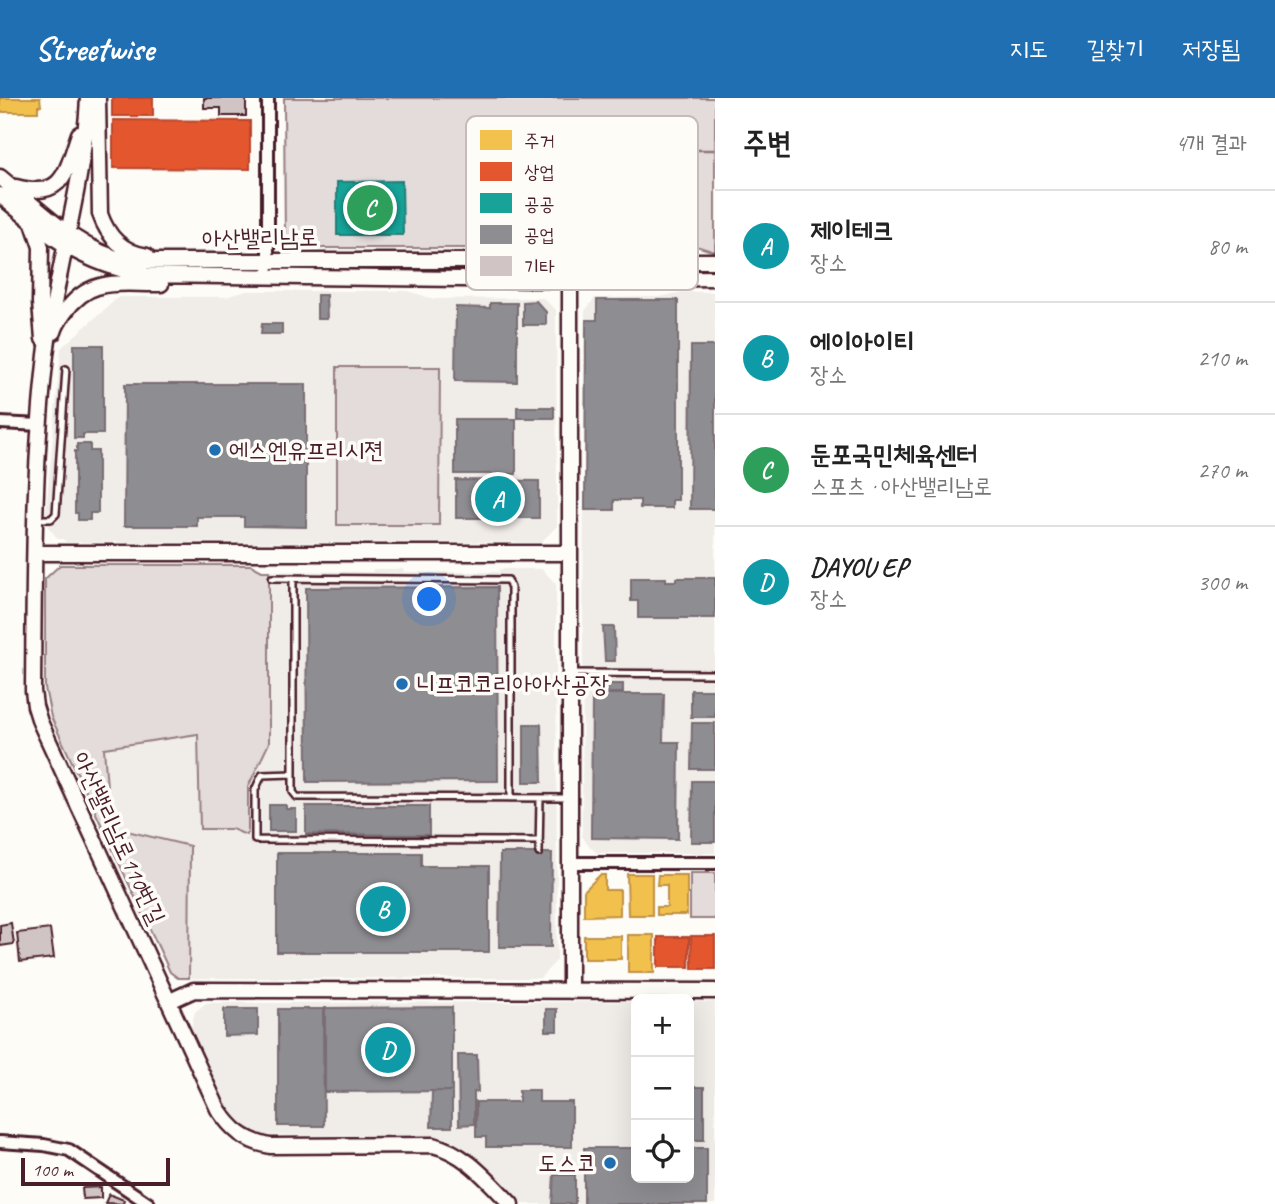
<!DOCTYPE html>
<html lang="ko">
<head>
<meta charset="utf-8">
<style>
	body { margin:0; font-family:Caveat,"Poor Story",sans-serif; background:#f6f6f6; color:#222 }
	.controls { position:absolute; right:21px; bottom:21px; display:grid; overflow:hidden; border-radius:10px; box-shadow:0 7px 28px #0002 }
	.controls button { width:63px; height:63px; display:grid; place-items:center; padding:0; border:0; border-bottom:2px solid #e0e0e0; background:#fff; color:#222; font:35px sans-serif }
	.scale { position:absolute; left:21px; bottom:18px; width:149px; box-sizing:border-box; padding-left:7px; border:4px solid #4a1f2b; border-top:0; font-size:19px; line-height:24px; white-space:nowrap; color:#4a1f2b; -webkit-text-stroke:5px #fdfcf7; paint-order:stroke }
	.you { position:absolute; left:430px; top:502px; width:24px; height:24px; margin:-18px; border:5px solid #fff; border-radius:50%; background:#1a73e8; box-shadow:0 0 0 10px #1a73e833 }
	.badge { display:grid; place-items:center; width:46px; height:46px; border-radius:50%; background:#1f6fb2; color:#fff; font-size:23px; font-weight:700 }
	.pin { position:absolute; translate:-50% -50%; border:4px solid #fff; box-shadow:0 2px 7px #0006 }
	.list { margin:0; padding:0; list-style:none }
	h2 { display:flex; justify-content:space-between; align-items:center; height:91px; margin:0; padding:0 28px; font-size:30px }
	h2 small { font-size:23px; font-weight:400; color:#767676 }
	.list li { display:grid; grid-template-columns:46px 1fr auto; gap:21px; align-items:center; box-sizing:border-box; height:112px; padding:0 28px; border-top:2px solid #e0e0e0 }
	.list b { display:block; font-size:26px; white-space:nowrap }
	.list p { margin:0; font-size:23px; white-space:nowrap; color:#767676 }
	.list em { font-size:23px; font-style:normal; color:#767676 }
	.icon { flex:none; width:38px; height:38px; fill:none; stroke:currentColor; stroke-width:2; stroke-linecap:round; stroke-linejoin:round }
	.map { position:relative; flex:none; width:715px; height:1106px; overflow:hidden }
	header { display:flex; align-items:center; gap:42px; box-sizing:border-box; height:98px; padding:0 35px; background:#1f6fb2; color:#fff }
	header strong { font-size:33px }
	nav { display:flex; gap:38px; margin-inline-start:auto; font-size:24px }
	main { display:flex }
	aside { flex:1; background:#fff }
	.map>svg:first-child { display:block }
	.built { fill:#f0ece8 }
	.green { fill:#e3dcda; stroke:#967e82; stroke-width:2 }
	.homes { fill:#f2c14e; stroke:#c09044; stroke-width:2 }
	.shops { fill:#e4572e; stroke:#b6462d; stroke-width:2 }
	.public { fill:#17a398; stroke:#267b77; stroke-width:2 }
	.industry { fill:#8d8d92; stroke:#796c73; stroke-width:2 }
	.lines { fill:none; stroke-linecap:round; stroke-linejoin:round }
	.stream { stroke:#91777b; stroke-width:2.5 }
	.building { fill:#d0c5c4; stroke:#4a1f2b; stroke-width:2 }
	.service-casing { stroke:#4a1f2b; stroke-width:10 }
	.minor-casing { stroke:#4a1f2b; stroke-width:16 }
	.tertiary-casing { stroke:#4a1f2b; stroke-width:19 }
	.service { stroke:#fdfcf7; stroke-width:5 }
	.minor { stroke:#fdfcf7; stroke-width:10 }
	.tertiary { stroke:#fdfcf7; stroke-width:14 }
	.poi-dot { fill:#1f6fb2; stroke:#fdfcf7; stroke-width:2.5 }
	.labels { text-anchor:middle; stroke-width:7; stroke-linejoin:round; paint-order:stroke }
	.street-label { font-size:24px; fill:#4a1f2b; stroke:#fdfcf7 }
	.poi-label { font-size:24px; fill:#4a1f2b; stroke:#fdfcf7; text-anchor:start }
	.key { fill:#fdfcf7; stroke:#c7baba; stroke-width:2 }
	.key-label { font-size:19px; fill:#4a1f2b }
</style>
</head>
<body>
<header>
<strong>Streetwise</strong>
<nav><a>지도</a><a>길찾기</a><a>저장됨</a></nav>
</header>
<main>
<div class="map">
<svg width="715" height="1106" viewBox="0 0 715 1106">
	<rect width="100%" height="100%" fill="#fdfcf7"/>
	<filter id="ink" filterUnits="userSpaceOnUse"><feTurbulence type="fractalNoise" baseFrequency=".0143" numOctaves="2"/><feDisplacementMap in="SourceGraphic" scale="14" xChannelSelector="R" yChannelSelector="G"/><feConvolveMatrix kernelMatrix="1 2 1 2 8 2 1 2 1" color-interpolation-filters="sRGB"/></filter>
	<g filter="url(#ink)">
		<path class="built" d="M247 193H408L433 201 543 200 556 212 557 428 541 444H66L63 441H58L45 425 61 250 119 199H225Z
			M682 194H715V755H597L588 747 582 738 585 213 595 200 660 199Z
			M60 467H251L262 473H269L373 474V471H403L404 474H499V471H542L556 486 557 862 540 880H178L170 874 51 619 47 602 45 481Z
			M636 904V1080H689V904H715V1106H522L468 1052 447 1041 433 1038 259 1037 233 1019 191 930 195 914 206 905Z"/>
		<path class="green" d="M284 0H715V154L693 147 644 146 626 150H292L285 147Z
			M337 269H440L439 427H337Z
			M60 467H251L262 473H269V645L248 689V734L246 737 232 731H200L198 636 104 650 110 729 190 748 189 880H178L170 874 51 619 45 590V481Z
			M690 775H715V821H690Z"/>
		<path class="homes" d="M0 0H40L41 8H38V14H0Z
			M627 776H652V817H628Z
			M600 777H605V792H620V817L584 818V793Z
			M658 777H687V817H657V809H667V787H657Z
			M628 837H654V875H628Z
			M584 838H621V861H584Z"/>
		<path class="shops" d="M112 0H153V18H112Z
			M113 22 250 23V71L113 70Z
			M691 838H715V871H692Z
			M658 839H689V869H658Z"/>
		<path class="public" d="M402 83 403 137H337V84Z"/>
		<path class="industry" d="M317 197H326L327 221H317Z
			M597 202H678V402H672V410H640V402H614V412H585L586 222H597Z
			M536 203 546 214V227H523V204Z
			M490 205H517V284L455 283 456 209 490 210Z
			M262 226H282V236H261Z
			M74 247H103V336H83V340H74Z
			M691 248H715V411H690Z
			M125 286H306V429L244 428V419H197V428H124Z
			M517 309H554V320H517Z
			M455 321H516V376H455Z
			M77 346H90V353H98V415H90V422H78V415H75V353H77Z
			M456 382 539 383V420H456Z
			M631 480H666V483H676V480H715V520H638V503H631Z
			M497 489 498 683 307 684 306 490Z
			M603 529H614L615 563H605Z
			M608 586H623V595H608Z
			M691 592H715V619H691Z
			M592 596H664L663 644H679L678 741 591 740Z
			M692 625H715V671H691Z
			M524 626H541L542 684H524Z
			M692 683H715V744H691Z
			M269 707H286V711H296V733H269Z
			M306 708H429V737L306 736Z
			M277 755H421V768H489V854H277Z
			M500 755H552L551 849H499Z
			M452 909V993L325 994V910Z
			M224 911H258V937L224 938Z
			M278 911H323L324 1028H278Z
			M546 911H557V933H546Z
			M458 957H477L478 994H474V1026L459 1027Z
			M689 989H704V1042H689Z
			M519 992H539V1004H572V1049H486V1039H476V1004H519Z
			M432 993H452V1029H431Z
			M584 1050H636V1080H689V1050H707V1106H584Z
			M554 1077H575V1106H552Z"/>
		<g class="lines">
			<path class="stream" d="M576 52H715"/>
		</g>
		<path class="building" d="M204 0H246V18H221V10H204Z
			M11 825 14 846 0 848V827Z
			M50 831 54 860 20 864 17 835Z
			M101 1089V1100L83 1101 82 1090Z
			M109 1096 124 1102 123 1106 105 1105Z"/>
		<g class="lines">
			<g class="service-casing">
				<path id="service" d="M44 421H51L56 416 66 271
					M272 480 508 482 511 490V700
					M293 480V694L297 699 567 700
					M570 575 715 576
					M293 676 262 677 255 692V742L539 743
					M539 755 540 700"/>
			</g>
			<g class="minor-casing">
				<path id="minor" d="M268 169V0
					M0 325 41 327
					M570 765H715
					M0 1044 44 1047 69 1052 149 1106"/>
			</g>
			<g class="tertiary-casing">
				<path id="tertiary" d="M88 0C84 87 56 171 46 257 33 368 34 481 33 593L35 608 40 624 218 1011C232 1032 245 1043 270 1048L433 1047C466 1055 488 1083 511 1106
					M98 0 100 116C108 139 122 154 147 158
					M0 79C39 111 78 153 128 163H715
					M16 89C64 102 66 73 79 36
					M0 97C48 138 83 166 146 177L539 182 715 180
					M33 125 41 149 40 205 43 241
					M54 234C56 226 60 221 65 214 91 177 121 187 161 186
					M35 455H570
					M570 893V173
					M170 903 194 892 715 893"/>
			</g>
			<use href="#service" class="service"/>
			<use href="#minor" class="minor"/>
			<use href="#tertiary" class="tertiary"/>
		</g>
	</g>
	<g class="poi-dot">
		<circle cx="215" cy="352" r="7"/>
		<circle cx="402" cy="586" r="7"/>
		<circle cx="610" cy="1065" r="7"/>
	</g>
	<g class="labels">
		<g class="street-label">
			<text transform="translate(260 140) rotate(-1)" y="8">아산밸리남로</text>
			<text transform="translate(119 740) rotate(65)" y="8">아산밸리남로110번길</text>
		</g>
		<g class="poi-label">
			<text x="229" y="360">에스엔유프리시젼</text>
			<text x="416" y="594">니프코코리아아산공장</text>
			<text x="596" y="1073" text-anchor="end">도스코</text>
		</g>
	</g>
	<rect x="466" y="18" width="232" height="174" rx="10" class="key"/>
	<rect x="480" y="32" width="32" height="20" fill="#f2c14e"/>
	<rect x="480" y="64" width="32" height="19" fill="#e4572e"/>
	<rect x="480" y="95" width="32" height="20" fill="#17a398"/>
	<rect x="480" y="127" width="32" height="19" fill="#8d8d92"/>
	<rect x="480" y="158" width="32" height="20" fill="#d0c5c4"/>
	<g class="key-label">
		<text x="524" y="49">주거</text>
		<text x="524" y="80">상업</text>
		<text x="524" y="112">공공</text>
		<text x="524" y="143">공업</text>
		<text x="524" y="175">기타</text>
	</g>
</svg>
<div class="controls">
<button>+</button>
<button>−</button>
<button><svg class="icon" aria-label="locate" viewBox="0 0 24 24"><circle cx="12" cy="12" r="6"/><path d="M12 2v4M12 18v4M2 12h4M18 12h4"/></svg></button>
</div>
<div class="scale">100 m</div>
<div class="you"></div>
<div class="pin badge" style="left:498px;top:401px;background:#0f9aa8">A</div>
<div class="pin badge" style="left:383px;top:811px;background:#0f9aa8">B</div>
<div class="pin badge" style="left:370px;top:110px;background:#2e9e5b">C</div>
<div class="pin badge" style="left:388px;top:952px;background:#0f9aa8">D</div>
</div>
<aside>
<h2>주변<small>4개 결과</small></h2>
<ul class="list">
<li><span class="badge" style="background:#0f9aa8">A</span><div><b>제이테크</b><p>장소</p></div><em>80 m</em></li>
<li><span class="badge" style="background:#0f9aa8">B</span><div><b>에이아이티</b><p>장소</p></div><em>210 m</em></li>
<li><span class="badge" style="background:#2e9e5b">C</span><div><b>둔포국민체육센터</b><p>스포츠 · 아산밸리남로</p></div><em>270 m</em></li>
<li><span class="badge" style="background:#0f9aa8">D</span><div><b>DAYOU EP</b><p>장소</p></div><em>300 m</em></li>
</ul>
</aside>
</main>
</body>
</html>
